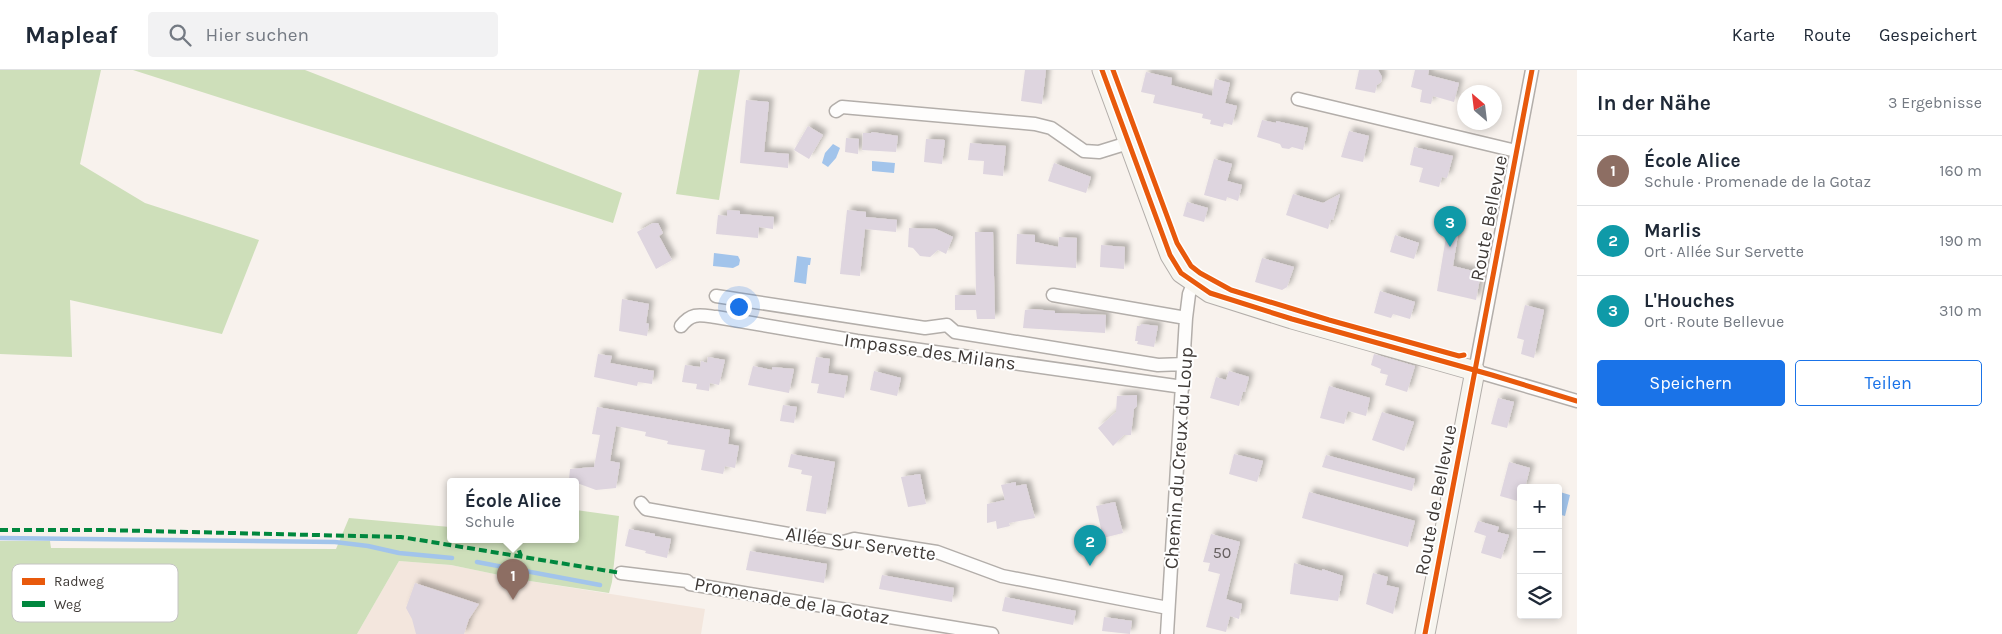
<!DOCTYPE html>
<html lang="de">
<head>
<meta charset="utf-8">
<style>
	body { margin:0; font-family:Karla,sans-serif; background:#f2f2f3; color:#1f2937 }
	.controls { position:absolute; right:15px; bottom:15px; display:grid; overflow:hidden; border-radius:5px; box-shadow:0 2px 8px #0003 }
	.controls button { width:45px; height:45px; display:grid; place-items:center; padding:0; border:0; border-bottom:1px solid #e0e1e3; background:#fff; color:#1f2937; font:25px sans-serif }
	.compass { position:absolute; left:1457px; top:15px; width:45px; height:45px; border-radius:50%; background:#fff; box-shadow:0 2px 8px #0003; rotate:332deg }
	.you { position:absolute; left:738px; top:236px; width:18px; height:18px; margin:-12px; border:4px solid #fff; border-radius:50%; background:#1a73e8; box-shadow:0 0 0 8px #1a73e833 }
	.badge { display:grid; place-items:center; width:32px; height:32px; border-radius:50%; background:#1a73e8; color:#fff; font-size:16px; font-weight:700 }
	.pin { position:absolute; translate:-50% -41px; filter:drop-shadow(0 1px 2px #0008) }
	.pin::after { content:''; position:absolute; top:26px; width:18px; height:15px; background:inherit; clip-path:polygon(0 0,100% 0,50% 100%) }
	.popup { position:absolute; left:447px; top:408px; width:132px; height:65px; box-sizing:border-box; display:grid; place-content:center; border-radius:5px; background:#fff; filter:drop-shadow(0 1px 4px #0005); font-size:16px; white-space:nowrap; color:#747a83 }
	.popup b { font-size:19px; color:#1f2937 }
	.popup::after { content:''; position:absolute; left:50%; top:100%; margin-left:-10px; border:10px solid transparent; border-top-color:#fff }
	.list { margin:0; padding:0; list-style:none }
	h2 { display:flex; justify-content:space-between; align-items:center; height:65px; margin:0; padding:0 20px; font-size:21px }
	h2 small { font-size:16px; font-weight:400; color:#747a83 }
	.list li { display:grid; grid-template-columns:32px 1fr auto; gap:15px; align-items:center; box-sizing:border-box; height:70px; padding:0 20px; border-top:1px solid #e0e1e3 }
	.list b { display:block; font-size:19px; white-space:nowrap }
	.list p { margin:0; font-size:16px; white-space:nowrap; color:#747a83 }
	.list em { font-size:16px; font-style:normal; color:#747a83 }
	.actions { display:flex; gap:10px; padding:15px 20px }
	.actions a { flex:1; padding:11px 0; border:1px solid #1a73e8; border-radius:5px; text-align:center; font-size:18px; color:#1a73e8 }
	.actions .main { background:#1a73e8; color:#fff }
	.icon { flex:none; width:28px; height:28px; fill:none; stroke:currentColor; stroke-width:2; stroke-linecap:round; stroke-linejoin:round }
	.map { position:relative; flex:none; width:1577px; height:564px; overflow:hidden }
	header { display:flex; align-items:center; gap:30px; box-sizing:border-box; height:70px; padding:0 25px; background:#fff; border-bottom:1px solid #e0e1e3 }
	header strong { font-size:24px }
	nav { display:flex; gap:28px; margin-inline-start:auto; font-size:18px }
	.search { width:350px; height:45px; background:#f2f2f3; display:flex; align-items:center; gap:12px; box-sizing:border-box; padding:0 18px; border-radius:5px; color:#747a83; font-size:19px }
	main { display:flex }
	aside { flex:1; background:#fff }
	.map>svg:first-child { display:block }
	.built { fill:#f3e6dd }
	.green { fill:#cedfba }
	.water { fill:#a2c4eb }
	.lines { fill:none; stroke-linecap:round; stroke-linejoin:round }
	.stream { stroke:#a2c4eb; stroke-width:4.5 }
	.building { fill:#ded5df; filter:url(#shadow) }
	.street-casing { stroke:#b3aeaa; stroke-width:15 }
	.secondary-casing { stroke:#b3aeaa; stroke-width:21 }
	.street { stroke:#fefdfc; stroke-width:12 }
	.secondary { stroke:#f7f5ef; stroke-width:19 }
	.quiet { stroke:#00873e; stroke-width:4; stroke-dasharray:8 4; stroke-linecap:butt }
	.cycleway-casing { stroke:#fff; stroke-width:8 }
	.cycleway { stroke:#e8590c; stroke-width:5 }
	.labels { text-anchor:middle; stroke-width:4; stroke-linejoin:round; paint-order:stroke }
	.number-label { font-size:16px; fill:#676161 }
	.street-label { font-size:19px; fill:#3f3a37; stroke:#fff }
	.key { fill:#fff; stroke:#c5c4c3; stroke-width:1 }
	.key-label { font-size:14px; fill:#3f3a37 }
</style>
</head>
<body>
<header>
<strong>Mapleaf</strong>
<div class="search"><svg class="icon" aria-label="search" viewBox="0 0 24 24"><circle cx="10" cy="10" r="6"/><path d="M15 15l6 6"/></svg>Hier suchen</div>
<nav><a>Karte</a><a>Route</a><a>Gespeichert</a></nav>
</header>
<main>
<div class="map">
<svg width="1577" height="564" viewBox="0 0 1577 564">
	<defs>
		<filter id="shadow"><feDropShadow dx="4.5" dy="-4.5" stdDeviation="2.5" flood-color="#0004"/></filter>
	</defs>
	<rect width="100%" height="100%" fill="#f8f2ed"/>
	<path class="built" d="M399 491 451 495 523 510 705 539 701 564H357Z"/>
	<path class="green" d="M0 0H101L80 94 145 133 259 170 222 264 70 230 72 287 0 284Z
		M133 0H305L622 123 613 153Z
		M699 0H740L719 130 676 124Z
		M576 440 619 446 612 512 609 523 523 510 451 495 399 491 357 564H0V471H50L51 478 336 479 349 448 450 457V469H576Z"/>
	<path class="water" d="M833 74 840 78 836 88 828 97 822 93 825 83Z
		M872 91 895 93 894 103 872 101Z
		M714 183 738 186 740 190 739 195 733 198 713 196Z
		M797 186 811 188 810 195H808L806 214 794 212Z
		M1560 422 1570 425 1565 446 1558 444Z"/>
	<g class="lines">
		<path class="stream" d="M0 468 335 472 368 476 399 483 452 488
			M477 492 600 515"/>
	</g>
	<path class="building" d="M1025 0H1046L1042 34 1021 31Z
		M1359 0H1378L1382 7 1381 12 1377 15 1375 23 1355 19Z
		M1415 0H1429L1428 5 1459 13 1454 32 1433 26 1431 34 1420 32 1422 20 1411 17Z
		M1146 2 1172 8 1171 15 1212 26 1215 9 1230 13 1225 33 1237 36 1232 55 1224 53 1223 57 1210 54 1211 50 1202 48 1203 44 1153 33 1155 25 1141 22Z
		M746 30 769 32 764 82 789 84 788 98 740 93Z
		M1262 50 1276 53V51L1308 58 1303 80 1292 77 1289 79 1282 78 1280 74 1257 67Z
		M808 56 823 65 809 89 794 80Z
		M1349 61 1369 66 1363 92 1341 87Z
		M872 62 898 66 896 82 862 80 863 63H871Z
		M846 68 859 69 858 84 845 82Z
		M926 69 945 70 942 94 924 92Z
		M970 73 1006 76 1003 106 983 104 984 91 968 90Z
		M1414 77 1453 86 1447 108 1442 107 1439 117 1419 112 1423 98 1410 95Z
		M1214 89 1232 94 1227 111 1242 115 1238 131 1227 127 1226 131 1204 125Z
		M1054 93 1091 107 1086 123 1048 111Z
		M1293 124 1323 133 1340 124 1333 150 1331 149 1328 159 1286 145Z
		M1187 132 1208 138 1204 152 1183 146Z
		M727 140 740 141V144L774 147 773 159 759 157 758 168 716 164 718 145 727 146Z
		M847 140 866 142V147L897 150 896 162 865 159 860 206 840 204Z
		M653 153H658L663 163 659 166 672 190 656 199 637 162Z
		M1448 155 1459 158 1453 196 1481 203 1476 230 1437 221Z
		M909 158 936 159 953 167 946 184 938 180 930 187 920 186 913 178 908 177Z
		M975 162H993L995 249H977L976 240H955V225H976Z
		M1017 164 1035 165V172L1058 177 1059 167 1077 168 1076 198 1016 194Z
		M1395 165 1419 173 1414 189 1390 182Z
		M1101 175 1125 177 1124 199 1100 197Z
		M1262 188 1294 197 1287 217 1282 220 1255 212Z
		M1380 221 1415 232 1410 249 1393 244 1391 248 1374 243Z
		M622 229 649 234 646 253 649 254 647 266 619 261Z
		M1525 235 1544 240 1534 288 1521 284 1524 270 1517 268Z
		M1032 239 1055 241V243L1106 245 1105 263 1023 258 1025 240Z
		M1141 254 1158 256 1154 277 1137 274 1138 271H1135L1137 256H1140Z
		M598 284 612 286 610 293 654 301 652 314 638 312 637 316 594 307Z
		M1374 284 1415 296 1407 322 1385 315 1388 305 1380 303 1381 299 1371 295Z
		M708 287 725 290 719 315 710 313 709 321 696 319 697 314 682 312 685 295 700 297 701 291 707 293Z
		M816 287 830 289 828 303 848 306 844 328 817 323 819 314 811 313Z
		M753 296 772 300V297L794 299 789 323 748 315Z
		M874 301 901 308 897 326 870 320Z
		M1229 301 1249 307 1245 322H1243L1239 336 1210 328 1216 307 1226 310Z
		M1329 316 1370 328 1366 346 1348 341 1344 354 1320 348Z
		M1137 325V336L1134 339 1131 365H1124L1113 376 1098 358 1116 342 1117 326Z
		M1498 328 1514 332 1507 358 1491 354Z
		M783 335 797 337 794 353 780 351Z
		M597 337 730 360 728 374 739 376 735 398 725 396 723 404 701 400 705 380 667 374 668 371 645 366 646 362 616 356 610 391 620 393 616 418 596 420 569 410 570 399 594 397 600 365 592 364Z
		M1382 342 1414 352 1404 381 1372 370Z
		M791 384 835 392 826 444 806 441 812 406 801 404 802 400 788 397Z
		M1234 384 1263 391 1257 412 1229 404Z
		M1326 385 1415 409 1412 421 1322 397Z
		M1509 392 1530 398 1525 418H1521V432L1500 426Z
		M920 404 926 434 908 437 901 407Z
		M1016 412V416L1026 414 1035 448 1009 453 1010 456 997 459 996 451 987 453V434L1005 430 1001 415Z
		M1309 422 1415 451 1408 477 1302 448Z
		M1115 432 1123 463 1103 468 1096 436Z
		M1478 451 1499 457 1497 462 1509 465 1501 489 1481 483 1486 466 1474 462Z
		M629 459 655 464V466L671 469 667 488 645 483 646 481 625 476Z
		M1211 464 1240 472 1226 529 1242 534 1239 549 1230 546 1226 562 1206 557 1220 504 1208 501 1210 493 1203 492Z
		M750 481 827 494 824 513 746 500Z
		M1294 493 1322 501V499L1343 506 1338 531 1290 524Z
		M1373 503 1388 507 1386 515 1399 518 1393 544 1366 534Z
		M882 505 954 518 952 532 879 519Z
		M415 513 479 534 469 549 464 564H416L412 549 406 538Z
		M1005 527 1076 541 1073 555 1002 541Z
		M1104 547 1132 551 1130 564 1102 561Z"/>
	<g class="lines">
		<g class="street-casing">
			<path id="street" d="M1532 0 1475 301 1577 331
				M1298 29 1516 81
				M836 41 842 37 1035 54 1051 58 1084 81 1099 82 1128 73
				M1053 225 1186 248
				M716 226 925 258 947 255 955 262 1158 295 1184 294
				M681 256C692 242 700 245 716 247L857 271 1183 317
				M641 433 646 439 840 473 854 469 937 482 1002 506 1168 538
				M621 503 687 511 690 514 992 564
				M1167 564 1186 248 1189 224 1193 214"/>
		</g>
		<g class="secondary-casing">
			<path id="secondary" d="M1102 0 1170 185 1181 203 1210 223 1292 249 1475 301 1425 564"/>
		</g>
		<use href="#street" class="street"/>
		<use href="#secondary" class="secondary"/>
		<path class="quiet" d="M0 460H103L401 467 621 503
			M515 469 521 486"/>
		<g class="cycleway-casing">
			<path id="cycleway" d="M1102 0 1170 185 1181 203 1210 223 1292 249 1492 305 1577 331
				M1113 0 1177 173 1191 196 1200 203 1231 220 1329 250 1459 286 1464 285
				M1425 564 1532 0"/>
		</g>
		<use href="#cycleway" class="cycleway"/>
	</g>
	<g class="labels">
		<g class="number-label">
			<text x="1222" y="488">50</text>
		</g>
		<g class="street-label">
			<text transform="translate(1488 148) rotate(-79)" y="7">Route Bellevue</text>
			<text transform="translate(930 281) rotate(8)" y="7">Impasse des Milans</text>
			<text transform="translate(1178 388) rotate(-86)" y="7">Chemin du Creux du Loup</text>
			<text transform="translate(1435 430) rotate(-79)" y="7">Route de Bellevue</text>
			<text transform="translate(861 473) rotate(8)" y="7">Allée Sur Servette</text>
			<text transform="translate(792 530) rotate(10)" y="7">Promenade de la Gotaz</text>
		</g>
	</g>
	<rect x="12" y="494" width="166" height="58" rx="8" class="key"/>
	<rect x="22" y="508" width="23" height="7" fill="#e8590c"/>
	<rect x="22" y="531" width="23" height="6" fill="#00873e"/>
	<g class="key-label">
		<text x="54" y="516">Radweg</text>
		<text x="54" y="539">Weg</text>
	</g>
</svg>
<div class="controls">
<button>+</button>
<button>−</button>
<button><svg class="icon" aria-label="layers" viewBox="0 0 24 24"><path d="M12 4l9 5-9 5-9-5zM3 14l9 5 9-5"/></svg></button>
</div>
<svg class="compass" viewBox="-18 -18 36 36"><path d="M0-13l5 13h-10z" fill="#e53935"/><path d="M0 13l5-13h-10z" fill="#747a83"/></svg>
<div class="you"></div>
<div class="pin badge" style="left:513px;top:530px;background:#8d6e63">1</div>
<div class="popup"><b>École Alice</b>Schule</div>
<div class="pin badge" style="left:1090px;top:496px;background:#0f9aa8">2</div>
<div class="pin badge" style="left:1450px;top:177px;background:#0f9aa8">3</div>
</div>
<aside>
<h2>In der Nähe<small>3 Ergebnisse</small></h2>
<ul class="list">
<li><span class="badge" style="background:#8d6e63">1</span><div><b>École Alice</b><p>Schule · Promenade de la Gotaz</p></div><em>160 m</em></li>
<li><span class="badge" style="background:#0f9aa8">2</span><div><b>Marlis</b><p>Ort · Allée Sur Servette</p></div><em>190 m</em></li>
<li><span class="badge" style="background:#0f9aa8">3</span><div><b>L'Houches</b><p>Ort · Route Bellevue</p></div><em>310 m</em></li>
</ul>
<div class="actions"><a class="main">Speichern</a><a>Teilen</a></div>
</aside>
</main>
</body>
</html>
